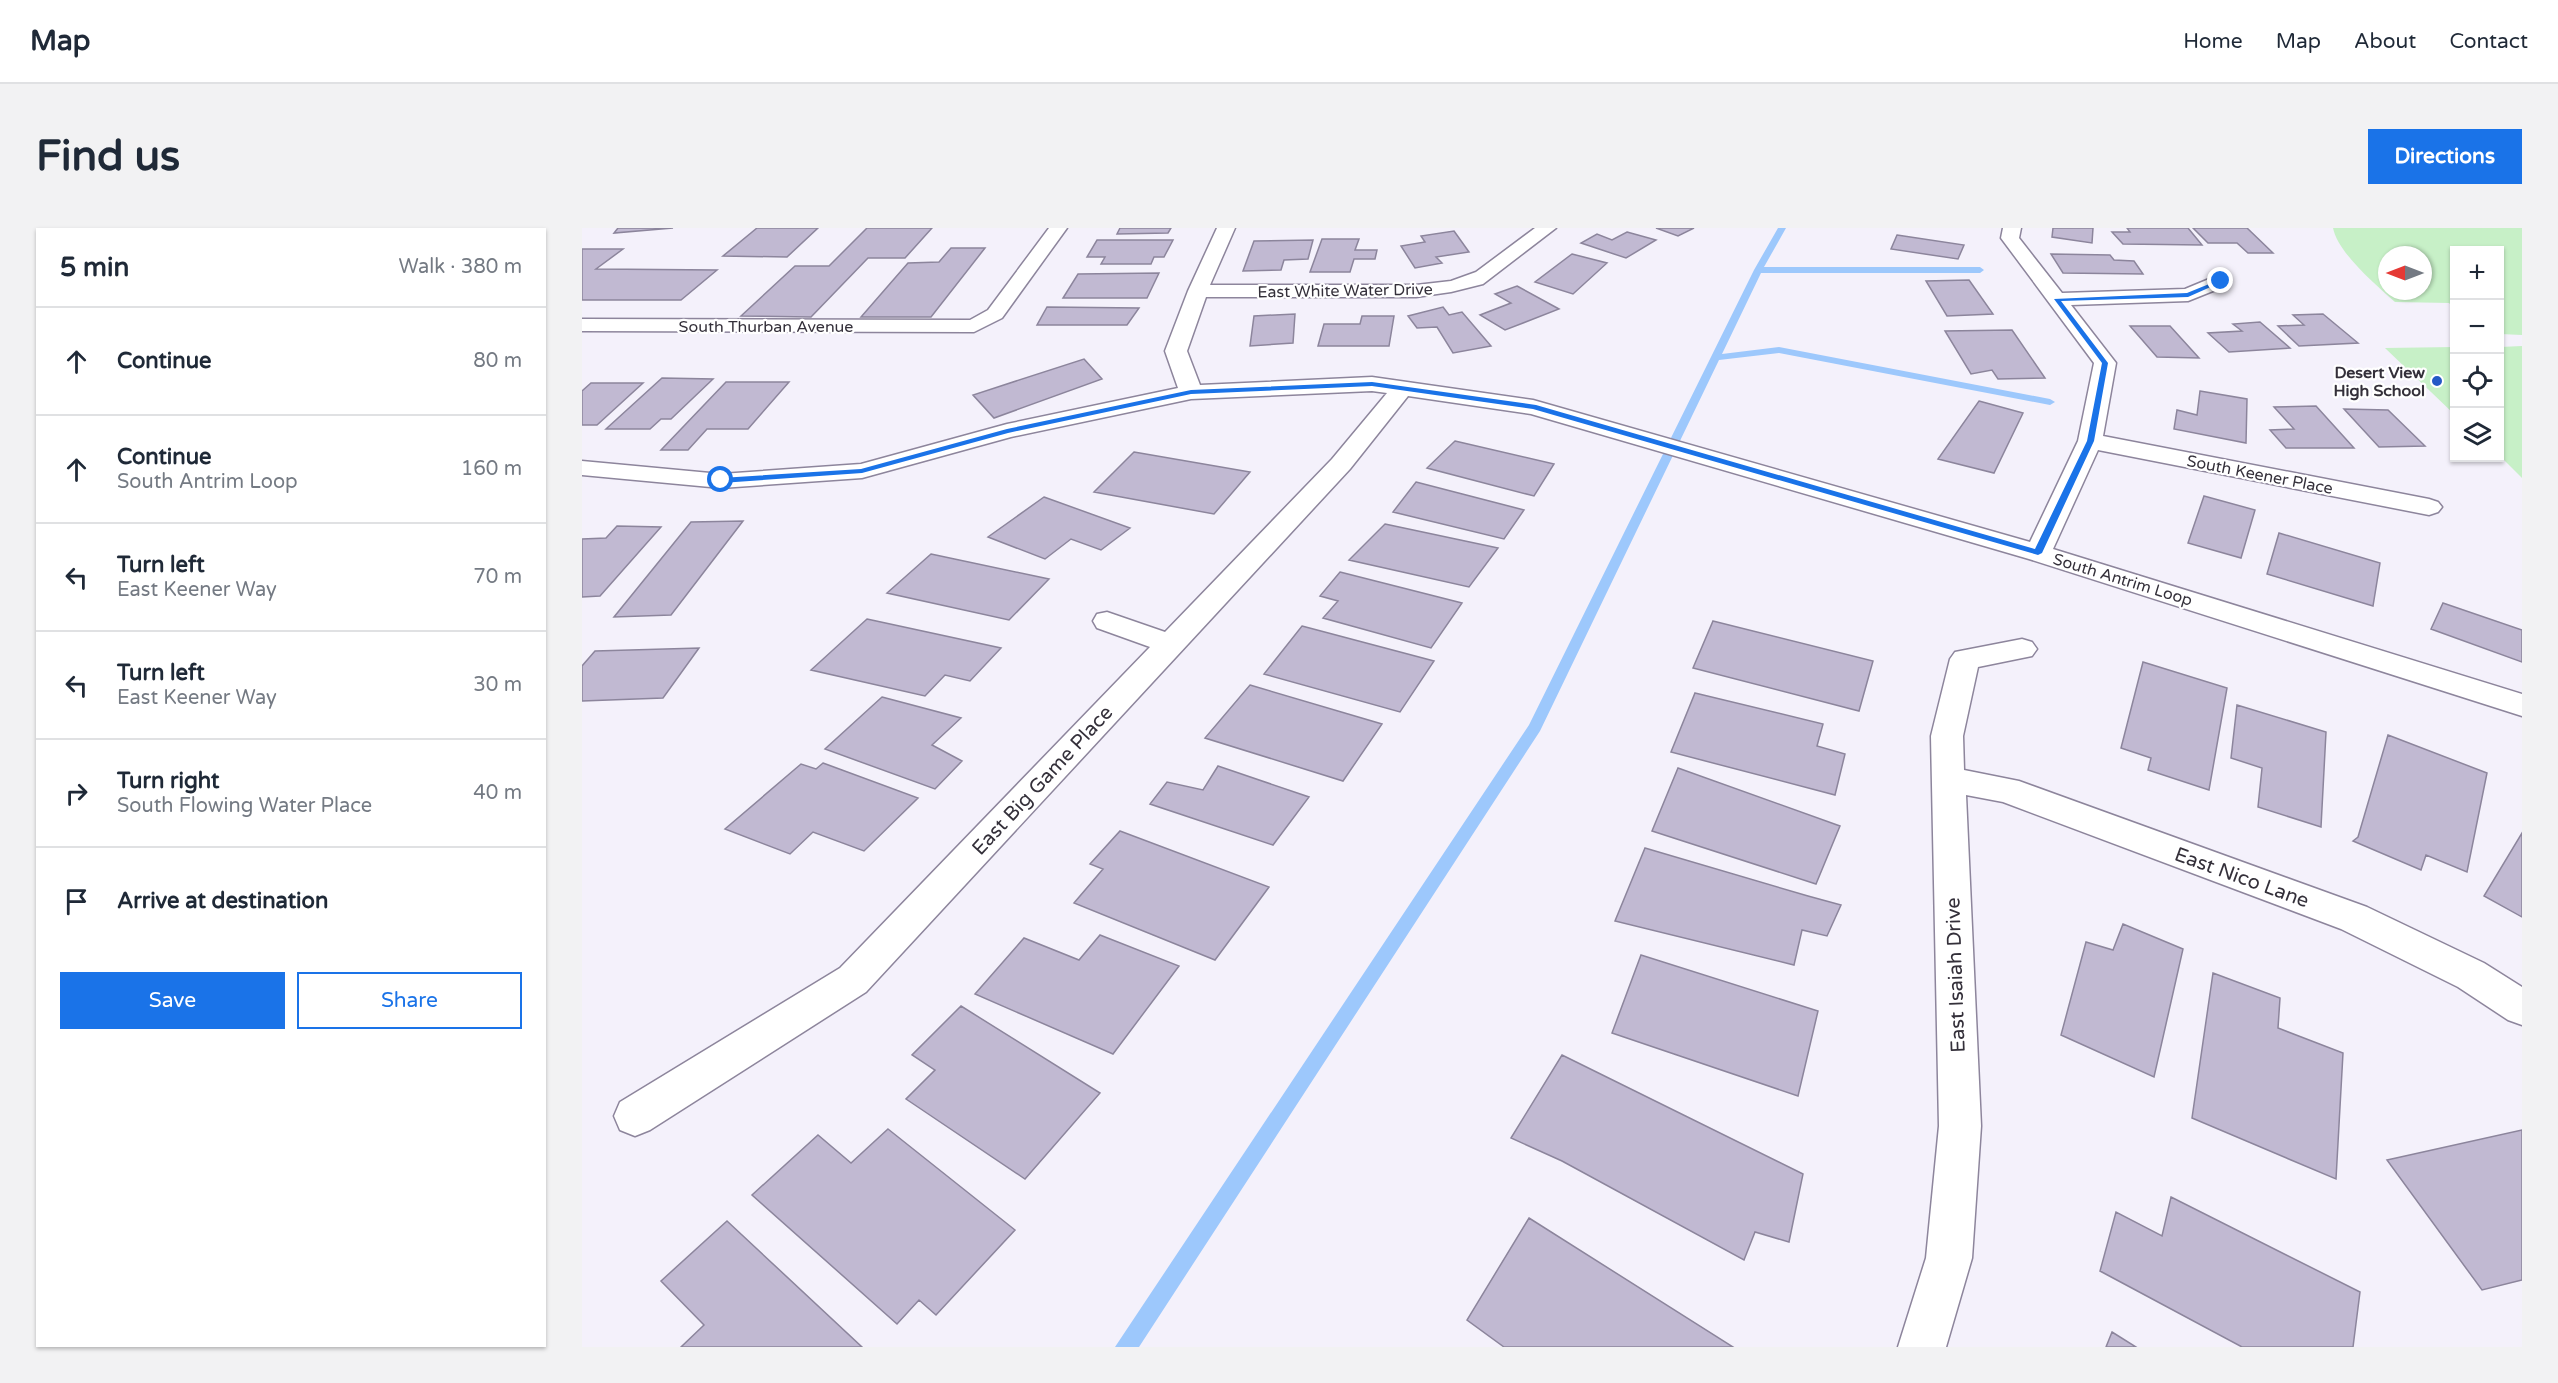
<!DOCTYPE html>
<html lang="en">
<head>
<meta charset="utf-8">
<style>
	body { margin:0; font-family:"Varela Round",sans-serif; background:#f2f2f3; color:#1f2937 }
	.controls { position:absolute; right:18px; top:18px; display:grid; overflow:hidden; border-radius:0px; box-shadow:0 2px 4px #0004 }
	.controls button { width:54px; height:54px; display:grid; place-items:center; padding:0; border:0; border-bottom:2px solid #e0e1e3; background:#fff; color:#1f2937; font:30px sans-serif }
	.compass { position:absolute; left:1796px; top:18px; width:54px; height:54px; border-radius:50%; background:#fff; box-shadow:0 2px 4px #0004; rotate:270deg }
	.stop { position:absolute; width:18px; height:18px; margin:-14px; border:4px solid #1a73e8; border-radius:50%; background:#fff }
	.stop.end { background:#1a73e8; border-color:#fff; box-shadow:0 2px 6px #0008 }
	.list { margin:0; padding:0; list-style:none }
	h2 { display:flex; justify-content:space-between; align-items:center; height:78px; margin:0; padding:0 24px; font-size:26px }
	h2 small { font-size:20px; font-weight:400; color:#747a83 }
	.list li { display:grid; grid-template-columns:39px 1fr auto; gap:18px; align-items:center; box-sizing:border-box; height:108px; padding:0 24px; border-top:2px solid #e0e1e3 }
	.list b { display:block; font-size:22px; white-space:nowrap }
	.list p { margin:0; font-size:20px; white-space:nowrap; color:#747a83 }
	.list em { font-size:20px; font-style:normal; color:#747a83 }
	.actions { display:flex; gap:12px; padding:18px 24px }
	.actions a { flex:1; padding:14px 0; border:2px solid #1a73e8; border-radius:0px; text-align:center; font-size:21px; color:#1a73e8 }
	.actions .main { background:#1a73e8; color:#fff }
	.icon { flex:none; width:33px; height:33px; fill:none; stroke:currentColor; stroke-width:2; stroke-linecap:round; stroke-linejoin:round }
	.map { position:relative; flex:none; width:1940px; height:1119px; overflow:hidden; border-radius:0px }
	header { display:flex; align-items:center; gap:36px; box-sizing:border-box; height:84px; padding:0 30px; background:#fff; border-bottom:2px solid #e0e1e3 }
	header strong { font-size:28px }
	nav { display:flex; gap:33px; margin-inline-start:auto; font-size:21px }
	.intro { display:flex; align-items:center; justify-content:space-between; box-sizing:border-box; height:144px; padding:0 36px }
	h1 { margin:0; font-size:42px }
	.button { padding:15px 27px; border-radius:0px; background:#1a73e8; color:#fff; font-size:21px; font-weight:700 }
	main { display:flex; gap:36px; padding:0 36px }
	aside { flex:1; background:#fff; border-radius:0px; box-shadow:0 2px 4px #0004 }
	.map>svg:first-child { display:block }
	.green { fill:#c7f0c7; fill-rule:evenodd }
	.lines { fill:none; stroke-linecap:round; stroke-linejoin:round }
	.stream { fill:#9dc8fc; fill-rule:evenodd }
	.building { fill:#c1b9d2; stroke:#8c859c; stroke-width:1.5 }
	.street-casing { stroke:#8d859c; stroke-width:3 }
	.street { fill:#fff; fill-rule:evenodd }
	.route { fill:#1a73e8 }
	.poi-dot { fill:#2559c6; stroke:#fff; stroke-width:2 }
	.labels { text-anchor:middle; stroke-width:4.5; stroke-linejoin:round; paint-order:stroke }
	.far-street-label { font-size:16px; fill:#34303a; stroke:#fff }
	.far-poi-label { font-size:16px; font-weight:bold; fill:#34303a; stroke:#fff; text-anchor:end }
	.street-label { font-size:20px; fill:#34303a; stroke:#fff }
</style>
</head>
<body>
<header>
<strong>Map</strong>
<nav><a>Home</a><a>Map</a><a>About</a><a>Contact</a></nav>
</header>
<div class="intro"><h1>Find us</h1><a class="button">Directions</a></div>
<main>
<aside>
<h2>5 min<small>Walk · 380 m</small></h2>
<ul class="list">
<li><svg class="icon" aria-label="ahead" viewBox="0 0 24 24"><path d="M12 20V5M6 11l6-6 6 6"/></svg><div><b>Continue</b></div><em>80 m</em></li>
<li><svg class="icon" aria-label="ahead" viewBox="0 0 24 24"><path d="M12 20V5M6 11l6-6 6 6"/></svg><div><b>Continue</b><p>South Antrim Loop</p></div><em>160 m</em></li>
<li><svg class="icon" aria-label="left" viewBox="0 0 24 24"><path d="M17 20v-9H6M10 6l-5 5 5 5"/></svg><div><b>Turn left</b><p>East Keener Way</p></div><em>70 m</em></li>
<li><svg class="icon" aria-label="left" viewBox="0 0 24 24"><path d="M17 20v-9H6M10 6l-5 5 5 5"/></svg><div><b>Turn left</b><p>East Keener Way</p></div><em>30 m</em></li>
<li><svg class="icon" aria-label="right" viewBox="0 0 24 24"><path d="M7 20v-9h11M14 6l5 5-5 5"/></svg><div><b>Turn right</b><p>South Flowing Water Place</p></div><em>40 m</em></li>
<li><svg class="icon" aria-label="arrive" viewBox="0 0 24 24"><path d="M6 21V4h12l-3 4 3 4H6"/></svg><div><b>Arrive at destination</b></div></li>
</ul>
<div class="actions"><a class="main">Save</a><a>Share</a></div>
</aside>
<div class="map">
<svg width="1940" height="1119" viewBox="0 0 1940 1119">
	<rect width="100%" height="100%" fill="#f4f1fb"/>
	<path class="green" d="M1751 0H1940V107L1918 106V22H1872V80L1867 75 1813 74C1794 57 1756 25 1751 0ZM1805 27H1841V63H1805Z
		M1940 118V250L1918 228V119Z
		M1872 119V186L1803 120Z"/>
	<g class="lines">
		<path class="stream" d="M1196 0H1204L1182 39H1398L1402 42 1398 45H1179L1140 126 1197 119 1468 171 1473 174 1468 177 1197 125 1137 132 958 503 557 1119H533L947 497 1172 42Z"/>
	</g>
	<path class="building" d="M36 0H91L32 5Z
		M175 0H236L205 29 141 28Z
		M285 0H350L323 30H286L229 89 159 88 213 38H247Z
		M538 0H589L586 5 535 6Z
		M1074 0H1112L1096 8Z
		M1471 0H1511L1510 15 1470 9Z
		M1545 0H1606L1620 17 1541 16 1530 4H1548Z
		M1611 0H1665L1691 25H1666L1655 15H1626Z
		M872 3 887 24 854 29 860 35 833 40 819 18 843 14 839 8Z
		M1045 4 1074 12 1044 30 999 15 1015 6 1030 12Z
		M1315 7 1382 17 1376 31 1309 21Z
		M740 11H777L773 22H795L793 31H772L768 44H728Z
		M515 12H591L582 29H572L569 36H519L523 29H505Z
		M731 12 726 31 702 32 699 42 661 43 672 13Z
		M369 20H403L349 89H279L326 35 357 34Z
		M0 21H41L14 41 135 42 99 72H0Z
		M990 26 1025 35 991 66 953 54Z
		M1469 26 1528 27 1532 32 1552 33 1561 46 1481 45Z
		M577 45 565 70H481L496 46Z
		M1387 52 1411 86 1365 88 1344 53Z
		M935 58 977 81 923 102 898 87 929 75 913 66Z
		M465 79 557 80 545 97H455Z
		M861 79 867 87 880 84 909 118 871 125 855 99 835 100 826 88Z
		M713 86 711 115 668 118 672 88Z
		M1741 86 1776 115 1717 118 1696 98 1722 97 1711 87Z
		M780 88H812L807 118H736L742 96H778Z
		M1678 94 1708 120 1647 124 1626 105 1660 103 1651 96Z
		M1548 98H1588L1617 130 1575 129Z
		M1430 102 1463 150 1416 151 1410 142 1389 146 1363 103Z
		M502 131 520 151 412 190 391 167Z
		M80 150 131 151 89 191H79L68 201H24Z
		M144 154H207L166 201H125L106 222H79Z
		M9 155H61L15 197H0V163Z
		M1618 163 1665 171 1664 215 1592 201 1595 182 1615 187Z
		M1397 173 1441 185 1412 245 1356 231Z
		M1734 178 1772 220H1704L1688 202 1712 201 1692 179Z
		M1762 181 1806 182 1843 218 1797 219Z
		M873 213 972 236 952 268 845 240Z
		M552 224 668 244 632 286 512 264Z
		M834 254 942 282 922 311 811 284Z
		M1622 268 1673 282 1659 330 1606 315Z
		M462 269 548 300 519 322 489 311 463 331 406 309Z
		M161 293 89 387 32 389 109 294Z
		M803 296 916 320 887 359 767 332Z
		M35 298 79 299 18 368 0 369V311L24 310Z
		M1697 305 1798 335 1791 378 1685 346Z
		M349 326 467 351 427 392 305 365Z
		M758 344 880 375 849 420 741 390 756 373 738 368Z
		M1861 375 1940 402V434L1849 401Z
		M285 391 419 420 388 453 363 447 343 468 229 442Z
		M1131 393 1291 433 1277 483 1111 440Z
		M720 398 852 433 818 484 682 446Z
		M117 420 81 470 0 473V438L13 423Z
		M1561 434 1645 460 1627 562 1566 542 1569 530 1539 520Z
		M668 457 800 496 761 553 623 510Z
		M1113 465 1241 496 1235 518 1263 526 1253 567 1089 524Z
		M300 469 379 490 350 517 380 533 353 561 243 521Z
		M1655 477 1744 504 1739 599 1676 579 1680 540 1649 530Z
		M1806 507 1905 545 1885 644 1844 627 1839 642 1771 613 1776 609Z
		M241 535 336 570 282 623 231 604 208 626 143 601 219 536 234 541Z
		M636 538 727 569 691 617 568 576 585 554 621 562Z
		M1096 540 1258 598 1234 656 1070 603Z
		M538 603 687 659 633 732 492 675 521 641 508 636Z
		M1940 605V689L1902 668Z
		M1063 620 1226 668 1259 677 1245 708 1220 702 1212 737 1033 693Z
		M1541 696 1601 721 1572 849 1479 807 1504 714 1531 722Z
		M518 707 597 738 531 826 393 766 442 710 497 732Z
		M1059 727 1236 783 1216 868 1030 805Z
		M1631 745 1698 770 1696 800 1761 825 1754 951 1610 890Z
		M379 778 518 865 443 951 324 871 353 842 330 827Z
		M980 827 1221 946 1207 1014 1173 1004 1162 1032 980 933 929 910Z
		M306 901 433 1002 354 1087 337 1072 315 1096 170 967 236 907 269 935Z
		M1940 902V1052L1900 1062 1805 932Z
		M1589 969 1778 1064 1771 1119H1660L1518 1043 1534 984 1580 1008Z
		M947 990 1151 1119H922L885 1092Z
		M145 993 280 1119H99L122 1097 79 1053Z
		M1530 1104 1554 1119H1524Z"/>
	<g class="lines">
		<g class="street-casing">
			<path id="street" d="M467 0H485L420 90 392 104 0 103V91L388 92 406 82Z
				M635 0H653L628 57H834L869 53 894 44 953 0H974L901 56 869 64 834 69H624L605 123 618 157 790 149 951 172 1448 314 1496 213 1512 135 1419 10 1421 0H1439L1437 10 1480 65 1603 61 1632 49H1646L1649 53 1646 57 1606 73 1489 77 1534 135 1521 208 1847 271 1856 274 1860 279 1856 284 1847 287 1516 222 1471 321 1940 466V488L1447 331 949 186 826 168 768 241 284 764 68 902 53 908 38 902 32 888 38 874 258 740 568 419 515 400 511 393 515 386 525 384 583 404 750 231 805 165 790 163 609 171 429 209 280 250 139 260 0 247V233L139 246 279 236 425 196 596 160 583 123 606 63Z
				M1440 411 1450 414 1455 421 1450 428 1396 439 1381 508 1382 542 1437 553 1785 679 1902 735 1940 759V797L1926 792 1876 759 1759 701 1421 574 1384 567 1399 898 1390 1030 1364 1119H1316L1344 1030 1357 898 1349 508 1368 431 1373 424Z"/>
		</g>
		<use href="#street" class="street"/>
	</g>
	<path class="route" d="M1637 52 1642 53 1606 69 1479 73 1526 135 1512 213 1460 325 1456 327 951 181 790 158 609 166 426 205 280 245 139 255 136 252 139 250 279 241 425 201 609 162 790 154 954 177 1453 321 1505 213 1520 135 1472 71 1605 65Z"/>
	<circle class="poi-dot" cx="1855" cy="153" r="6"/>
	<g class="labels">
		<g class="far-street-label">
			<text transform="translate(763 62) rotate(-1)" y="6">East White Water Drive</text>
			<text x="184" y="104">South Thurban Avenue</text>
			<text transform="translate(1678 246) rotate(11)" y="6">South Keener Place</text>
			<text transform="translate(1541 351) rotate(17)" y="6">South Antrim Loop</text>
		</g>
		<g class="far-poi-label">
			<text x="1843" y="150">Desert View<tspan x="1843" dy="18">High School</tspan></text>
		</g>
		<g class="street-label">
			<text transform="translate(460 552) rotate(-47)" y="7">East Big Game Place</text>
			<text transform="translate(1660 649) rotate(20)" y="7">East Nico Lane</text>
			<text transform="translate(1373 747) rotate(-92)" y="7">East Isaiah Drive</text>
		</g>
	</g>
</svg>
<div class="controls">
<button>+</button>
<button>−</button>
<button><svg class="icon" aria-label="locate" viewBox="0 0 24 24"><circle cx="12" cy="12" r="6"/><path d="M12 2v4M12 18v4M2 12h4M18 12h4"/></svg></button>
<button><svg class="icon" aria-label="layers" viewBox="0 0 24 24"><path d="M12 4l9 5-9 5-9-5zM3 14l9 5 9-5"/></svg></button>
</div>
<svg class="compass" viewBox="-18 -18 36 36"><path d="M0-13l5 13h-10z" fill="#e53935"/><path d="M0 13l5-13h-10z" fill="#747a83"/></svg>
<div class="stop" style="left:139px;top:252px"></div>
<div class="stop end" style="left:1639px;top:53px"></div>
</div>
</main>
</body>
</html>
